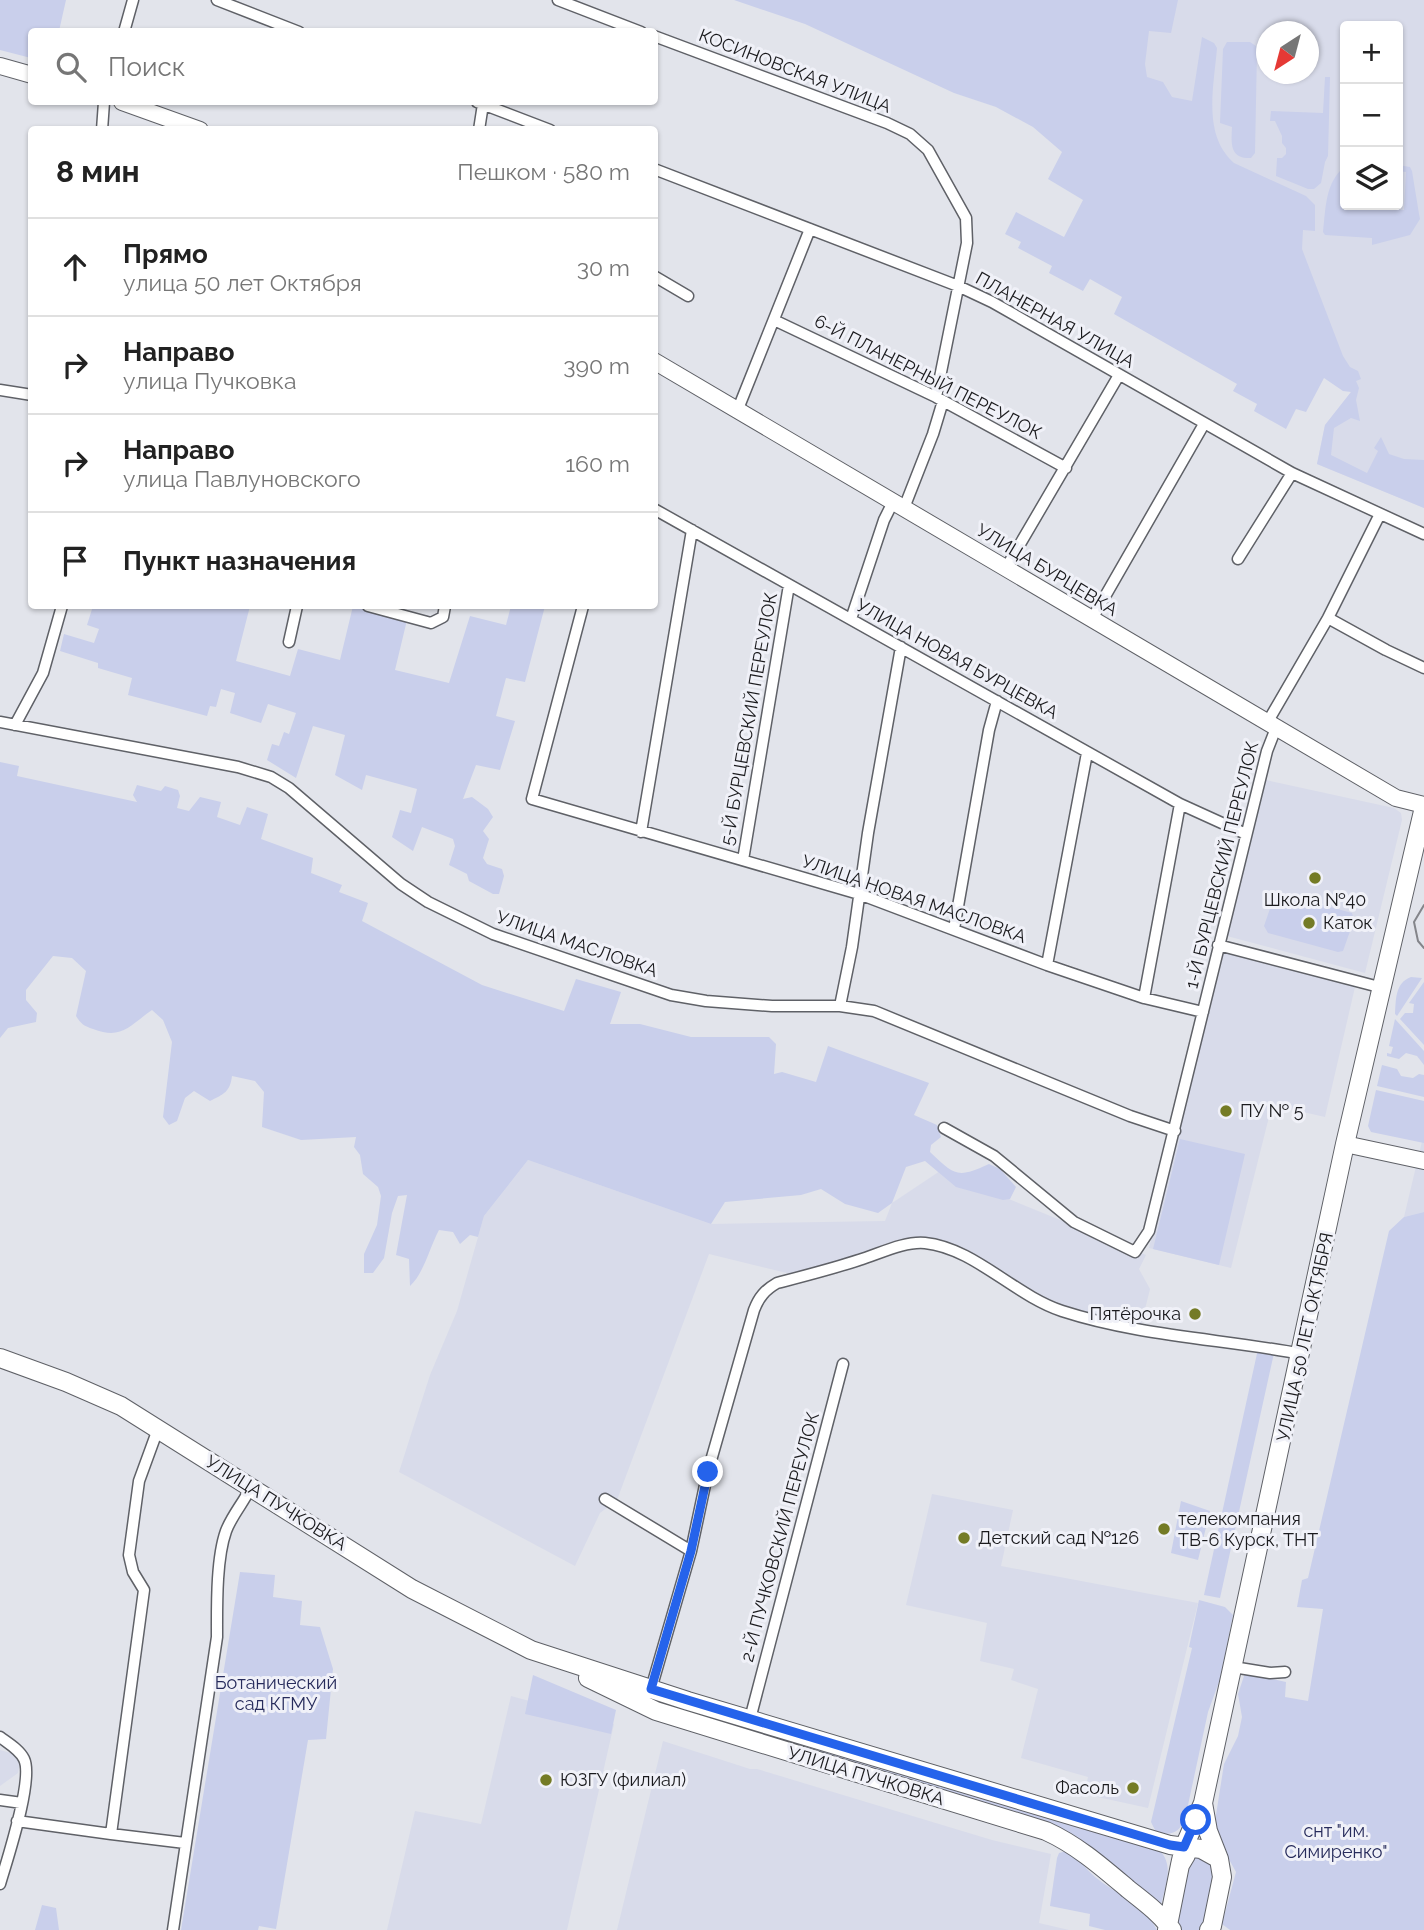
<!DOCTYPE html>
<html lang="ru">
<head>
<meta charset="utf-8">
<style>
	body { margin:0; font-family:Raleway,sans-serif; background:#f2f2f2; color:#222 }
	.controls { position:absolute; right:21px; top:21px; display:grid; overflow:hidden; border-radius:7px; box-shadow:0 2px 5px #0004 }
	.controls button { width:63px; height:63px; display:grid; place-items:center; padding:0; border:0; border-bottom:2px solid #e0e0e0; background:#fff; color:#222; font:35px sans-serif }
	.compass { position:absolute; left:1256px; top:21px; width:63px; height:63px; border-radius:50%; background:#fff; box-shadow:0 2px 5px #0004; rotate:216deg }
	.stop { position:absolute; width:21px; height:21px; margin:-16px; border:5px solid #2563eb; border-radius:50%; background:#fff }
	.stop.end { background:#2563eb; border-color:#fff; box-shadow:0 2px 7px #0008 }
	.list { margin:0; padding:0; list-style:none }
	h2 { display:flex; justify-content:space-between; align-items:center; height:91px; margin:0; padding:0 28px; font-size:30px }
	h2 small { font-size:23px; font-weight:400; color:#767676 }
	.list li { display:grid; grid-template-columns:46px 1fr auto; gap:21px; align-items:center; box-sizing:border-box; height:98px; padding:0 28px; border-top:2px solid #e0e0e0 }
	.list b { display:block; font-size:26px; white-space:nowrap }
	.list p { margin:0; font-size:23px; white-space:nowrap; color:#767676 }
	.list em { font-size:23px; font-style:normal; color:#767676 }
	.icon { flex:none; width:38px; height:38px; fill:none; stroke:currentColor; stroke-width:2; stroke-linecap:round; stroke-linejoin:round }
	.map { position:relative; flex:none; width:1424px; height:1930px; overflow:hidden }
	.search { position:absolute; background:#fff; box-shadow:0 2px 5px #0004; left:28px; top:28px; width:630px; height:77px; display:flex; align-items:center; gap:18px; box-sizing:border-box; padding:0 24px; border-radius:7px; color:#767676; font-size:26px }
	.panel { position:absolute; background:#fff; box-shadow:0 2px 5px #0004; left:28px; top:126px; width:630px; height:483px; border-radius:7px }
	.map>svg:first-child { display:block }
	.built { fill:#d8dbea; fill-rule:evenodd }
	.green { fill:#c9cfeb }
	.lines { fill:none; stroke-linecap:round; stroke-linejoin:round }
	.street-casing { stroke:#5f6167; stroke-width:13 }
	.secondary-casing { stroke:#5f6167; stroke-width:18 }
	.primary-casing { stroke:#5f6167; stroke-width:20 }
	.street { stroke:#fff; stroke-width:10 }
	.secondary { stroke:#fff; stroke-width:16 }
	.primary { stroke:#fff; stroke-width:18 }
	.tram { stroke:#84858a; stroke-width:2 }
	.route { stroke:#2563eb; stroke-width:9 }
	.poi-dot { fill:#747b25; stroke:#f0f1f8; stroke-width:2.5 }
	.labels { text-anchor:middle; stroke-width:6; stroke-linejoin:round; paint-order:stroke }
	.street-label { font-size:18px; fill:#1a1a1d; stroke:#f0f1f8 }
	.poi-label { font-size:18px; fill:#1a1a1d; stroke:#f0f1f8; text-anchor:start }
	.park-label { font-size:18px; fill:#272c5c; stroke:#f0f1f8 }
</style>
</head>
<body>
<div class="map">
<svg width="1424" height="1930" viewBox="0 0 1424 1930">
	<rect width="100%" height="100%" fill="#e2e4eb"/>
	<path class="built" d="M1054 0H1424V508L1317 464 1325 425 1351 392ZM1345 26H1398V205H1345ZM1266 32H1308V74H1266Z
		M1266 780 1394 808 1401 813 1402 820 1365 973 1227 936Z
		M1220 951 1355 987 1325 1117 1272 1105 1231 1268 1149 1248Z
		M1424 1133V1212L1404 1217Z
		M528 1160 711 1224 885 1221 892 1203 940 1171 1146 1255 1139 1269 1150 1289 1141 1325 1063 1308 1015 1285 974 1255 921 1239 795 1275 709 1254 617 1500 600 1513 575 1566 399 1472 430 1375 457 1311 484 1216Z
		M932 1494 1013 1510 1001 1566 1198 1603 1148 1808 1084 1794 1088 1777 1021 1758 1038 1689 1011 1680 1014 1669 980 1661 987 1623 906 1605Z
		M511 1696 614 1724 567 1930H387L415 1811 481 1824Z
		M663 1741 750 1769H757L992 1840 1051 1854 1039 1923 1069 1930H617Z
		M0 1750 21 1756 18 1773 0 1786Z"/>
	<path class="green" d="M0 0H66L59 31 32 32 31 58 0 50Z
		M734 0H1178L1171 33 1149 31 1145 64 1147 77 1163 82 1172 97 1192 101 1202 37 1214 43 1217 48C1214 86 1202 135 1234 163L1306 196 1315 205V231L1303 230 1302 249 1343 356 1350 367 1358 371 1361 379 1356 381 1359 388 1356 400 1360 421 1351 418 1334 428 1331 455 1367 473 1378 451 1374 448 1381 437 1389 454 1404 459 1424 460V508L1317 464 1325 425 1351 392 1343 391 1324 378 1306 412 1296 409 1286 429 1254 411 1257 404 1233 391 1237 384 1114 314 1122 297 1090 279 1083 291 1049 273 1052 266 1018 248 1021 242 1005 234 1016 212 1064 237 1083 200 1048 179 1062 152 1033 127 996 107 954 93 805 24Z
		M1227 42H1250L1256 46 1257 51 1255 153 1251 158C1230 159 1231 144 1232 127L1220 123 1223 49Z
		M1325 77H1330L1328 156 1325 162 1321 183 1314 189H1308L1276 176 1277 158H1282L1286 154V148L1282 143V136L1275 121H1270L1271 111 1323 113Z
		M1398 165 1410 167 1412 171 1419 214 1420 219 1410 235 1372 245V238L1325 235 1323 232C1326 207 1325 183 1345 166V205H1359V208L1404 210 1406 172 1398 171Z
		M93 606H250L236 661 290 676 298 649 340 660 353 606 407 620 395 670 449 683 470 616 506 625 511 606H545L525 682 506 678 496 716 515 721 500 770 476 765 463 799 472 797 488 809 493 817 483 831 489 839 483 858 487 864 502 869 504 876 499 894H493L469 881 467 874 449 865 455 846 453 839 422 827 413 851 392 837 400 810 411 813 417 789 366 775 362 790 335 775 345 735 313 726 296 778 267 760 272 744 279 746 284 732 289 734 296 713 268 704 261 723 230 713 235 693 221 689 216 707 210 706 207 716 128 695 132 678 98 668V663L60 651 64 634 94 643 99 629 87 625Z
		M0 762 19 766 17 776 137 802 133 795 137 785 161 791 165 786 178 790 180 796 177 808 189 811 200 797 221 802 217 817 240 825 247 807 268 814 261 839 313 858 311 873 342 885 339 892 368 903 362 921 482 985 564 1011 576 979 621 992 610 1024H640L691 1037H769L776 1044 774 1074 782 1072 816 1082 828 1046 929 1083 914 1115 937 1125 941 1137 931 1145 930 1152C955 1175 956 1179 989 1164L1000 1169 1016 1187 1010 1199 1003 1200 956 1187 925 1161 906 1167 892 1203 878 1213 845 1204 821 1189 801 1195 725 1202 711 1224 528 1160 484 1216 478 1237 470 1235 460 1244 453 1232 439 1230C429 1249 424 1273 410 1286L409 1259 396 1255 407 1195 398 1196 392 1213 384 1258 373 1273H364V1254L377 1225 381 1196 378 1187 363 1174 360 1155 354 1147 356 1137 301 1140 262 1127 264 1092 255 1081 232 1076C230 1092 224 1094 210 1101L194 1091 185 1098 177 1121 169 1125 163 1117 172 1042 163 1020 152 1010C129 1026 122 1040 93 1029 84 1026 81 1024 76 1016L86 971 72 958 53 956 26 990V1000L37 1013 36 1022 8 1028 0 1038Z
		M1279 893 1352 913 1354 920 1343 951 1338 952 1268 933 1264 926 1274 897Z
		M1411 977 1422 978 1397 1016 1395 1014C1396 999 1395 983 1411 977Z
		M1424 982V1045L1400 1019 1405 1013H1413L1414 1004 1409 1003Z
		M1395 1019 1424 1051V1065L1417 1056 1406 1053 1399 1059 1387 1056V1053L1391 1054 1393 1047 1389 1046Z
		M1382 1065 1397 1069 1401 1076 1413 1078 1419 1074 1424 1075V1097L1377 1086Z
		M1376 1090 1424 1101V1143L1371 1132 1368 1126Z
		M1180 1139 1245 1154 1219 1265 1153 1249Z
		M1424 1212V1930H1230L1222 1924 1236 1872 1225 1852 1216 1826V1815L1224 1764 1238 1736 1242 1717 1238 1694 1245 1673 1286 1682 1285 1697 1308 1701 1323 1609 1297 1607 1302 1580 1308 1578 1389 1231 1404 1217Z
		M1258 1349 1274 1353 1220 1598 1204 1595Z
		M1181 1501 1210 1511 1198 1560 1171 1553Z
		M240 1572 275 1575 273 1597 302 1601 300 1625 320 1627 333 1669 326 1739 308 1740 276 1929 259 1926 258 1930H181Z
		M1199 1600 1225 1607 1233 1615 1220 1679 1208 1712 1185 1819C1179 1833 1171 1836 1156 1832L1151 1822 1192 1648 1189 1647Z
		M533 1675 616 1710 611 1734 525 1714Z
		M810 1746 1159 1850C1175 1865 1165 1886 1161 1905L1081 1846 810 1751Z
		M1067 1851C1079 1858 1085 1868 1095 1877 1116 1894 1145 1905 1157 1930H1105L1089 1926 1090 1914 1050 1906 1057 1858 1059 1853Z
		M1202 1857 1217 1869 1206 1923 1200 1930H1182L1175 1922 1186 1865 1193 1858Z
		M42 1905 56 1908 59 1930H35Z"/>
	<g class="lines">
		<g class="street-casing">
			<path id="street" d="M217 0 299 32
				M558 0 641 32
				M124 32 133 0
				M654 36 887 123 910 134 928 150 966 218 967 243 936 397
				M477 102 550 130
				M102 130 104 102
				M479 130 483 104
				M654 169 958 286 992 302 1292 473 1424 534
				M654 276 688 296
				M774 320 936 397 1066 468
				M0 390 32 395
				M738 409 810 229
				M904 508 933 434 943 401
				M654 509 1180 804 1246 834
				M1238 559 1292 473
				M1006 568 1119 375
				M368 606 431 623 443 617 445 606
				M583 606 532 799 859 894 1047 965 1144 998 1203 1012
				M1328 618 1386 650 1424 668
				M851 619 884 520 893 502
				M1092 619 1204 424
				M289 642 297 606
				M0 722 238 767 271 777 289 788 401 884 428 902 493 934 671 995 706 1001 772 1006H840L874 1011 1130 1116 1175 1131
				M1267 723 1328 618 1380 514
				M15 725 43 673 62 606
				M641 832 692 530
				M743 860 789 585
				M954 929 989 730 997 701
				M1218 945 1383 988
				M1047 965 1087 753
				M1144 998 1180 804
				M840 1006 852 947 868 833 901 647
				M944 1128 994 1156 1074 1222 1135 1252 1149 1231 1267 751 1276 728
				M158 1429 139 1481 129 1555 133 1572 144 1590 111 1834 185 1843
				M605 1499 691 1551
				M1233 1667 1270 1673 1285 1672
				M651 1689 691 1551 708 1471 754 1310C759 1297 765 1290 777 1283 804 1276 832 1269 859 1260 879 1254 904 1241 925 1243 974 1248 1014 1295 1062 1311 1139 1336 1222 1339 1302 1354
				M750 1719 843 1364
				M0 1737C8 1743 20 1750 24 1759 34 1779 7 1860 0 1884
				M0 1800 22 1803
				M17 1821 111 1834
				M173 1930 217 1637C217 1607 216 1559 226 1531 232 1515 244 1502 251 1487"/>
		</g>
		<g class="secondary-casing">
			<path id="secondary" d="M0 66 32 75
				M122 102 200 130
				M654 361 1396 798 1424 805
				M1345 1144 1424 1161"/>
		</g>
		<g class="primary-casing">
			<path id="primary" d="M0 1358 66 1382 121 1406 412 1589 531 1650 688 1701 1170 1845 1201 1849 1219 1859
				M588 1678 656 1711 1046 1831C1077 1845 1102 1867 1128 1889 1143 1901 1160 1913 1172 1930
				M1203 1803 1208 1831 1219 1859 1222 1877 1212 1926 1209 1930
				M1180 1865 1184 1847 1203 1803 1345 1144 1424 807
				M1167 1930 1180 1865 1186 1855"/>
		</g>
		<use href="#street" class="street"/>
		<use href="#secondary" class="secondary"/>
		<use href="#primary" class="primary"/>
		<path class="tram" d="M1424 905 1414 922 1418 941 1424 948"/>
	</g>
	<g class="lines">
		<path class="route" d="M708 1472 691 1551 651 1689 1170 1845 1184 1847 1196 1820"/>
	</g>
	<g class="poi-dot">
		<circle cx="1315" cy="878" r="7"/>
		<circle cx="1309" cy="923" r="7"/>
		<circle cx="1226" cy="1111" r="7"/>
		<circle cx="1195" cy="1314" r="7"/>
		<circle cx="1164" cy="1529" r="7"/>
		<circle cx="964" cy="1538" r="7"/>
		<circle cx="546" cy="1780" r="7"/>
		<circle cx="1133" cy="1788" r="7"/>
	</g>
	<g class="labels">
		<g class="street-label">
			<text transform="translate(795 71) rotate(21)" y="6">КОСИНОВСКАЯ УЛИЦА</text>
			<text transform="translate(1055 320) rotate(29)" y="6">ПЛАНЕРНАЯ УЛИЦА</text>
			<text transform="translate(928 377) rotate(27)" y="6">6-Й ПЛАНЕРНЫЙ ПЕРЕУЛОК</text>
			<text transform="translate(1047 570) rotate(31)" y="6">УЛИЦА БУРЦЕВКА</text>
			<text transform="translate(957 659) rotate(29)" y="6">УЛИЦА НОВАЯ БУРЦЕВКА</text>
			<text transform="translate(749 719) rotate(-80)" y="6">5-Й БУРЦЕВСКИЙ ПЕРЕУЛОК</text>
			<text transform="translate(1222 865) rotate(-76)" y="6">1-Й БУРЦЕВСКИЙ ПЕРЕУЛОК</text>
			<text transform="translate(914 899) rotate(19)" y="6">УЛИЦА НОВАЯ МАСЛОВКА</text>
			<text transform="translate(577 944) rotate(19)" y="6">УЛИЦА МАСЛОВКА</text>
			<text transform="translate(1305 1337) rotate(-78)" y="6">УЛИЦА 50 ЛЕТ ОКТЯБРЯ</text>
			<text transform="translate(276 1503) rotate(32)" y="6">УЛИЦА ПУЧКОВКА</text>
			<text transform="translate(780 1537) rotate(-75)" y="6">2-Й ПУЧКОВСКИЙ ПЕРЕУЛОК</text>
			<text transform="translate(866 1776) rotate(17)" y="6">УЛИЦА ПУЧКОВКА</text>
		</g>
		<g class="poi-label">
			<text x="1315" y="906" text-anchor="middle">Школа №40</text>
			<text x="1323" y="929">Каток</text>
			<text x="1240" y="1117">ПУ № 5</text>
			<text x="1181" y="1320" text-anchor="end">Пятёрочка</text>
			<text x="1178" y="1525">телекомпания<tspan x="1178" dy="21">ТВ-6 Курск, ТНТ</tspan></text>
			<text x="978" y="1544">Детский сад №126</text>
			<text x="560" y="1786">ЮЗГУ (филиал)</text>
			<text x="1119" y="1794" text-anchor="end">Фасоль</text>
		</g>
		<g class="park-label">
			<text x="276" y="1689">Ботанический<tspan x="276" dy="21">сад КГМУ</tspan></text>
			<text x="1336" y="1837">снт "им.<tspan x="1336" dy="21">Симиренко"</tspan></text>
		</g>
	</g>
</svg>
<div class="controls">
<button>+</button>
<button>−</button>
<button><svg class="icon" aria-label="layers" viewBox="0 0 24 24"><path d="M12 4l9 5-9 5-9-5zM3 14l9 5 9-5"/></svg></button>
</div>
<svg class="compass" viewBox="-18 -18 36 36"><path d="M0-13l5 13h-10z" fill="#e53935"/><path d="M0 13l5-13h-10z" fill="#767676"/></svg>
<div class="stop" style="left:1196px;top:1820px"></div>
<div class="stop end" style="left:708px;top:1472px"></div>
<div class="search"><svg class="icon" aria-label="search" viewBox="0 0 24 24"><circle cx="10" cy="10" r="6"/><path d="M15 15l6 6"/></svg>Поиск</div>
<section class="panel">
<h2>8 мин<small>Пешком · 580 m</small></h2>
<ul class="list">
<li><svg class="icon" aria-label="ahead" viewBox="0 0 24 24"><path d="M12 20V5M6 11l6-6 6 6"/></svg><div><b>Прямо</b><p>улица 50 лет Октября</p></div><em>30 m</em></li>
<li><svg class="icon" aria-label="right" viewBox="0 0 24 24"><path d="M7 20v-9h11M14 6l5 5-5 5"/></svg><div><b>Направо</b><p>улица Пучковка</p></div><em>390 m</em></li>
<li><svg class="icon" aria-label="right" viewBox="0 0 24 24"><path d="M7 20v-9h11M14 6l5 5-5 5"/></svg><div><b>Направо</b><p>улица Павлуновского</p></div><em>160 m</em></li>
<li><svg class="icon" aria-label="arrive" viewBox="0 0 24 24"><path d="M6 21V4h12l-3 4 3 4H6"/></svg><div><b>Пункт назначения</b></div></li>
</ul>
</section>
</div>
</body>
</html>
